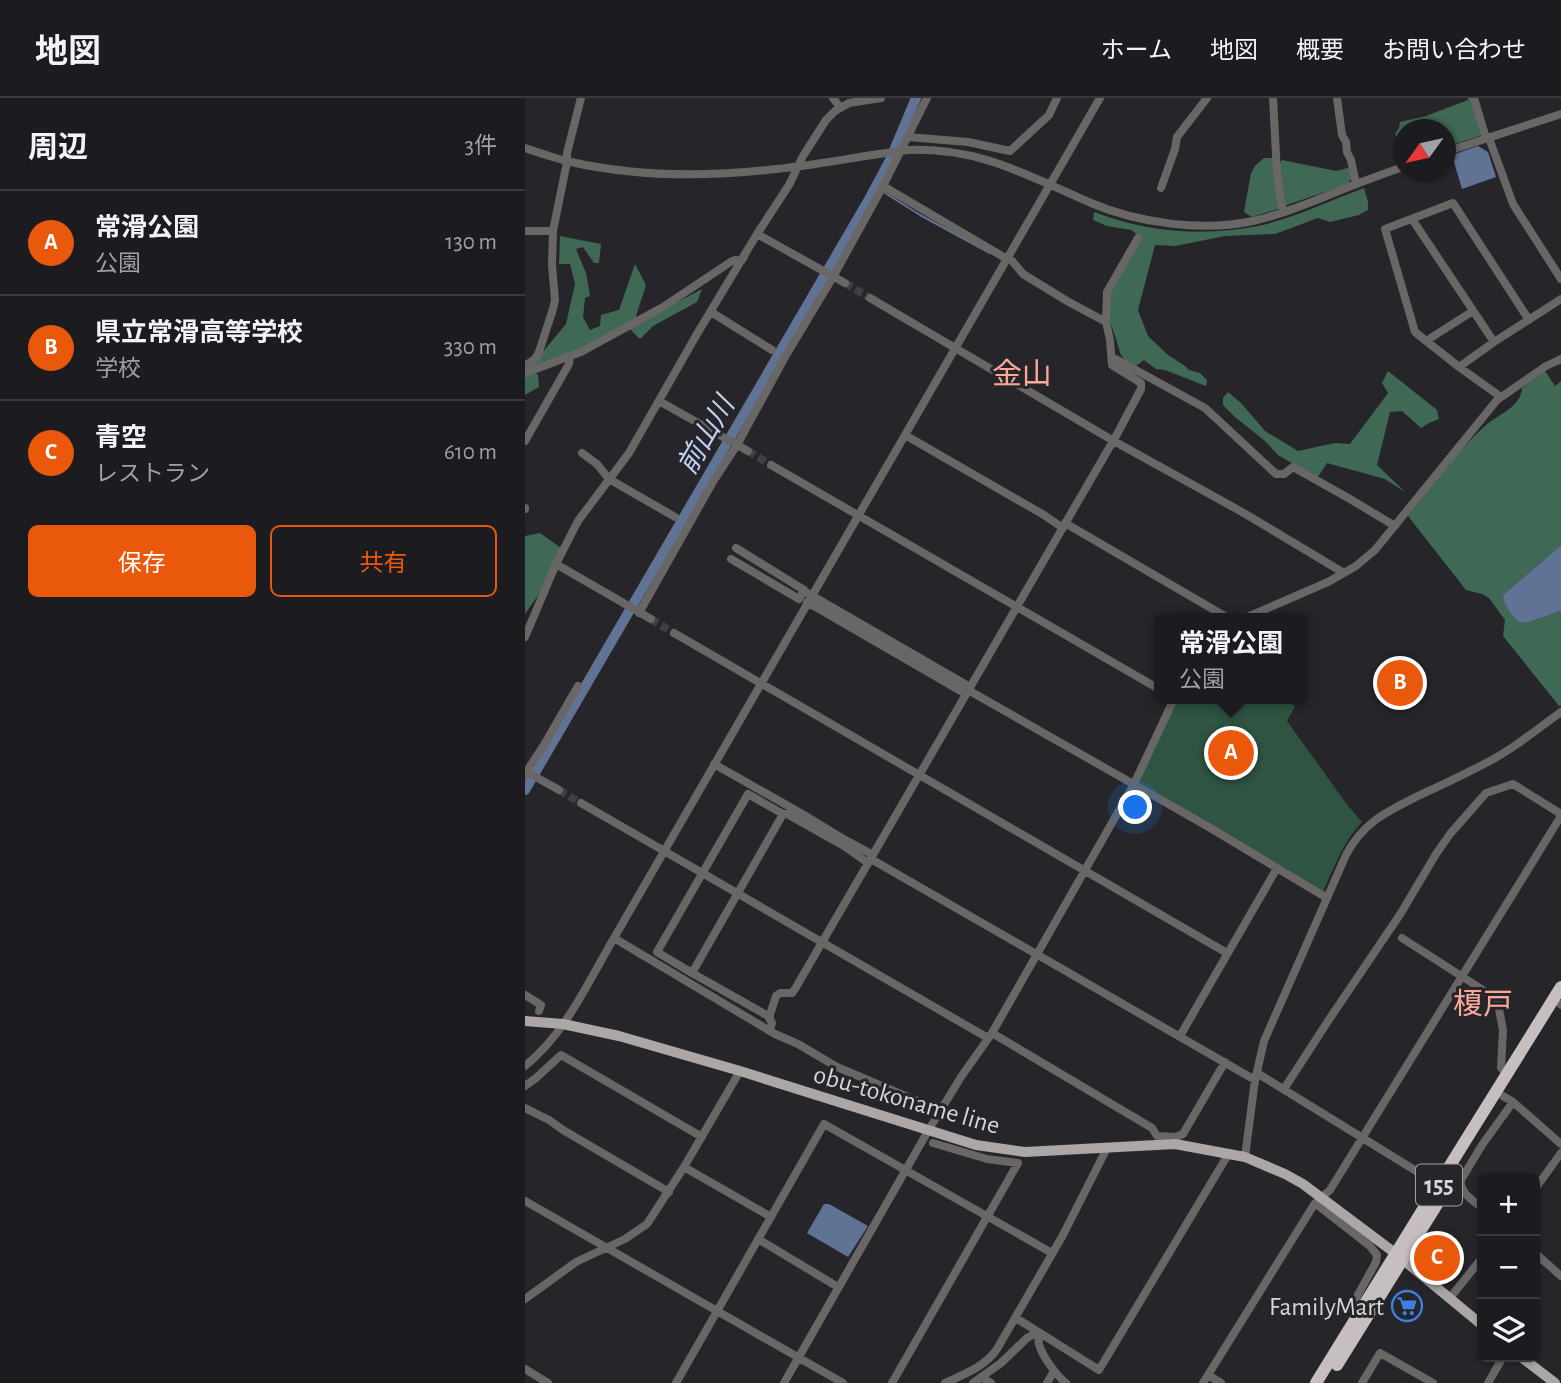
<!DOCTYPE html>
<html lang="ja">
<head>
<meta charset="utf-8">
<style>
	body { margin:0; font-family:"Alegreya Sans","Noto Sans JP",sans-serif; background:#252529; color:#f1f3f6 }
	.controls { position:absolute; right:21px; bottom:21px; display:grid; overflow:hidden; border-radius:10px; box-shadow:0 2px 5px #0004 }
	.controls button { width:63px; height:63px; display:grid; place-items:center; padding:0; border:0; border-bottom:2px solid #3a3a3e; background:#1c1c20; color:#f1f3f6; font:35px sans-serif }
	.compass { position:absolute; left:868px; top:21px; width:63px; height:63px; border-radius:50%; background:#1c1c20; box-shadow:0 2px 5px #0004; rotate:237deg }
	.you { position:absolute; left:611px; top:710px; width:24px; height:24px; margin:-18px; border:5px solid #fff; border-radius:50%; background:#1a73e8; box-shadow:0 0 0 10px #1a73e833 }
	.badge { display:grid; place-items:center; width:46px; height:46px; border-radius:50%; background:#ea580c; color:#fff; font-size:23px; font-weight:700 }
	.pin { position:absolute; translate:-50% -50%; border:4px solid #fff; box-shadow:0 2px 7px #0006 }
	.popup { position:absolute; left:629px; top:515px; width:154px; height:91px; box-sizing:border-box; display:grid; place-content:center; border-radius:10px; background:#1c1c20; filter:drop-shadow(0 2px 5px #0005); font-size:23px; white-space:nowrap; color:#a0a1a5 }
	.popup b { font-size:26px; color:#f1f3f6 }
	.popup::after { content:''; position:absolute; left:50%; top:100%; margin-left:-14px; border:14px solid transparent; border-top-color:#1c1c20 }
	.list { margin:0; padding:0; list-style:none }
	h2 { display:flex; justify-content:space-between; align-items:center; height:91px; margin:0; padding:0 28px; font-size:30px }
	h2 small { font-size:23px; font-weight:400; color:#a0a1a5 }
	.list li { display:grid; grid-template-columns:46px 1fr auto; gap:21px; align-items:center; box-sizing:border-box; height:105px; padding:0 28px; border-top:2px solid #3a3a3e }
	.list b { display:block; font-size:26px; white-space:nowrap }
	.list p { margin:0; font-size:23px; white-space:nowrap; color:#a0a1a5 }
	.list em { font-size:23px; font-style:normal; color:#a0a1a5 }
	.actions { display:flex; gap:14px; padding:21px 28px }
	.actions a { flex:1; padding:16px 0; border:2px solid #ea580c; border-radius:10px; text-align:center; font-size:24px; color:#ea580c }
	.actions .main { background:#ea580c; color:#fff }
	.icon { flex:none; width:38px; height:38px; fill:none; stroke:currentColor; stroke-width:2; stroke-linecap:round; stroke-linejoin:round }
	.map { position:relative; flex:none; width:1036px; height:1285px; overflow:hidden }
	header { display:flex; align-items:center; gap:42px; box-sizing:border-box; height:98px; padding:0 35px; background:#1c1c20; border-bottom:2px solid #3a3a3e }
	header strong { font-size:33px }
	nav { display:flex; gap:38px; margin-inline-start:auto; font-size:24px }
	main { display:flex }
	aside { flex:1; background:#1c1c20 }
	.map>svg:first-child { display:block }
	.green { fill:#2f5442 }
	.forest { fill:#406955 }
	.water { fill:#617395 }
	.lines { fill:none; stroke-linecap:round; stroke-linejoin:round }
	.stream { stroke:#617395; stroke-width:2 }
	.river { stroke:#617395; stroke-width:10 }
	.minor-tunnel { stroke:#404044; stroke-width:8; stroke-dasharray:8 4; stroke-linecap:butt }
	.minor { stroke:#696666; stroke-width:8 }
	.major { stroke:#aca6a6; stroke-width:10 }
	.highway { stroke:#c7bfbf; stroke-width:12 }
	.minor-bridge { stroke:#696666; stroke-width:8 }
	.labels { text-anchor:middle; stroke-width:6; stroke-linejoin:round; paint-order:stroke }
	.shield { fill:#26262a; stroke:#a1a1a4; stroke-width:2 }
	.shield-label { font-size:24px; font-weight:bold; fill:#d6d6d9 }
	.street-label { font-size:26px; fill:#d6d6d9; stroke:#26262a }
	.poi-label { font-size:26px; fill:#d6d6d9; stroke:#26262a; text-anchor:end }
	.water-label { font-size:28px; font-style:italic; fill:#bfd2f5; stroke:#26262a }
	.quarter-label { font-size:30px; fill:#faa997; stroke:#26262a }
</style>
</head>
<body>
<header>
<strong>地図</strong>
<nav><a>ホーム</a><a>地図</a><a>概要</a><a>お問い合わせ</a></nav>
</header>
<main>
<aside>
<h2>周辺<small>3件</small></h2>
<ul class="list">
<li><span class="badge">A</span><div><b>常滑公園</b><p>公園</p></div><em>130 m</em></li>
<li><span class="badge">B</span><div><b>県立常滑高等学校</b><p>学校</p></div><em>330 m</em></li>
<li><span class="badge">C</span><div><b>青空</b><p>レストラン</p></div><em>610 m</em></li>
</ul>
<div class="actions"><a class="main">保存</a><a>共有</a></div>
</aside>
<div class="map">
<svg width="1036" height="1285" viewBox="0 0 1036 1285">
	<rect width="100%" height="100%" fill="#26262a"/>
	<path class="green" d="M653 601H758L770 608 762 623 823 708 837 724C818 744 809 769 798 794L612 687Z"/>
	<path class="forest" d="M943 0H947L957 37 921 49 920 32 899 31 898 27 884 28 876 35 878 51 873 55V41L870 36 874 30 875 24 901 18 943 2Z
		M739 60H749L756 110 727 119 719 114 726 75 730 68Z
		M757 62 811 73 826 69V81L823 86 759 108 753 69Z
		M839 90 843 104V112L834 117 805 124 793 120 750 136 700 138 650 148 630 147 613 212 623 238 643 257 660 268 664 272 675 275 682 282 681 288 640 272 631 271 619 262 610 269C593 259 596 255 590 238 588 231 584 223 583 216 579 191 603 162 615 140L607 132 582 128 568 122 569 114C621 134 678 139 733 128 769 120 804 103 839 90Z
		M35 138 76 146 74 165H69L58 149 51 151 61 175 65 198 60 200 58 219 65 232 75 228 76 217 94 212 110 166 121 187 111 218 117 223 177 191 172 204 128 228 115 241 101 227 54 253 8 273 13 277 14 289 0 297V270L7 267 41 226 50 186 45 166H34Z
		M863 273 912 312 914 321 904 325 896 330 877 313 865 314 852 367 880 394 860 381 802 365 792 380 753 357 740 343 710 319 698 307V300L703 294 716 305 740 333 773 353 810 345 825 346 863 295 857 285Z
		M1020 273 1030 288 1036 283V447L978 497 995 525 1004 524 1036 513V607L1034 608 978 538 980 522 964 500 957 496 941 492 883 418C908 387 931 354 961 327 974 316 996 309 997 290Z
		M15 435 36 450 16 493 0 516V438Z"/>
	<path class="water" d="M953 48 963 54 971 79 937 91 927 57Z
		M1036 447V513L1004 524 995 525C988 519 978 506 978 497Z
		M299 1106H304L343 1128 323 1159 282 1135Z"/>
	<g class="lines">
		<path class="stream" d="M360 95 395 117 465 155"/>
		<path class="river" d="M0 692 343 103 365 62 391 0"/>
		<path class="minor-tunnel" d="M320 185 345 200
			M223 353 246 367
			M126 521 149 535
			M34 692 56 705"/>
		<path class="minor" d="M308 0 315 9
			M748 0 752 75 757 109 760 114
			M812 0 817 37 821 44 822 54 826 62 831 86
			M949 0 960 37 964 40 988 106 1036 181
			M383 39 443 44 485 53 524 17 532 0
			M0 50C15 55 31 61 46 64 113 79 184 79 251 71 283 68 315 62 347 57
			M383 52C455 49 503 78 566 105 613 125 677 134 728 123 752 118 776 108 799 99 825 88 852 78 878 69
			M920 54 1036 16
			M358 88 482 161
			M636 90 650 51 652 39 682 0
			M887 121 969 244
			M0 133H28
			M232 136 320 185
			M483 158 498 176 542 203 581 224
			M345 200 587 342 717 414 819 475
			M186 214 247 252
			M901 243 948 213
			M587 259 680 310 751 376H759L768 369 825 401 870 428
			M0 268 10 261 14 254 28 211 30 202 27 167 28 133 42 64V55L56 0
			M934 269 969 244 1036 201
			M0 275 56 254 138 209 207 163 210 162 216 163 219 159
			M976 299 934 269 890 234 860 131 928 105 1004 222
			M134 303 223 353
			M380 337 519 417 538 430
			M0 343 44 266 45 259
			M57 355 72 366 84 381 150 419
			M246 367 634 591
			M0 410V411
			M540 425 703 520
			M206 461 274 501 279 492 211 450
			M31 466 126 521
			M279 493 445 589
			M282 504 441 596
			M114 515 189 382 212 347 260 259 308 179 358 88 402 0
			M720 520 803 484 831 468 850 452 972 302 1021 268 1036 261
			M149 535 702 855
			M0 539 31 466 53 423 104 355 172 236 232 136 264 87 278 58 301 22 310 13 324 5 356 0
			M443 592 682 728 802 800
			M189 666 279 717 315 739 348 757
			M0 673 34 692
			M0 676 19 647 53 588
			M56 705 463 940
			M258 716 167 875 132 854 223 696 258 716H262L319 748 343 765
			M346 761 730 982
			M89 840 250 936 273 946 312 969 416 1013
			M877 840 972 901 978 932 976 970 982 976
			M167 875 245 919
			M0 897 16 907 14 913
			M1035 906 1036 907
			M245 932 247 925 244 920 251 898 255 895H267L270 891 591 338 616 291V285L587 267 585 242 581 224 582 194 613 140
			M467 935 627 1030 632 1038 651 1039 658 1036 700 964
			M655 938 752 770
			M0 968C41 935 63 884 89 840L575 0
			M732 975 914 1087
			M0 988 11 980 36 957 177 1039
			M759 991 803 923 876 815 911 756 925 736 961 695 988 686 1036 716
			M978 998 988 1004 1036 1046
			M0 1010 24 1022 38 1032 144 1094
			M720 1059 730 982 739 943 821 757C838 724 863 713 895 697 917 687 938 677 959 666 987 652 1011 632 1036 614
			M159 1069 246 1119
			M1010 1091 1036 1055
			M0 1103 318 1285
			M790 1105 845 1148 852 1157 851 1164 828 1206V1214L832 1218
			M957 1110C948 1102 934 1095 936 1082L957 1047 988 1004
			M233 1141 313 1189
			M1010 1155 1036 1178
			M0 1201 51 1164 100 1141 122 1126 159 1069 215 973
			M924 1201 957 1160
			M491 1220 574 1272 704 1055
			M0 1271 23 1285
			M683 1277 696 1285
			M456 1279 466 1285
			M151 1285 299 1026 527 1155
			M259 1285 403 1033 436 979 467 935 608 688 649 601
			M367 1285 493 1065 462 1061 408 1045
			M420 1285C438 1277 461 1268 472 1251L538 1137 582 1050
			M448 1285 476 1265 502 1240 513 1234C514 1238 513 1242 514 1246 517 1258 531 1277 541 1285
			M522 1285 529 1273
			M678 1285 790 1105 805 1092 1036 718
			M837 1285 855 1255 908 1285
			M963 1285 978 1259"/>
		<path class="major" d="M0 923 38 926 94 938 215 973 451 1047 500 1054 650 1046 720 1059 760 1076 778 1086 870 1155 957 1227
			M996 1259 1030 1285"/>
		<path class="highway" d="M812 1267 919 1095
			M791 1285C872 1152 954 1021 1036 889"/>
		<path class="minor-bridge" d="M347 57 383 52"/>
	</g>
	<defs>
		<g id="supermarket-ring" transform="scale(1.575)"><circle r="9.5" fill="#26262a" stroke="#3f7fe0" stroke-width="1.5"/><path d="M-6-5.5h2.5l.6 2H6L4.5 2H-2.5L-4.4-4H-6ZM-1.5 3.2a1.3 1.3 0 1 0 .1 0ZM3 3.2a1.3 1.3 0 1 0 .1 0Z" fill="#3f7fe0"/></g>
	</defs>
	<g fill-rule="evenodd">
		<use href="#supermarket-ring" x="882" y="1208"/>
	</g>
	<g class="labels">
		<rect class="shield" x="891" y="1066.5" width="46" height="41" rx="5"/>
		<g class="shield-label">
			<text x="914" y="1095">155</text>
		</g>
		<g class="street-label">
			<text transform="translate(382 1001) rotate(16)" y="9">obu-tokoname line</text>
		</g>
		<g class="poi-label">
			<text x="859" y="1217">FamilyMart</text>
		</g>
		<g class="water-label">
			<text transform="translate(180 337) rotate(-60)" y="10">前山川</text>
		</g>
		<g class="quarter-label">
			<text x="497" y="286">金山</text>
			<text x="958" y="916">榎戸</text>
		</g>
	</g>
</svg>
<div class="controls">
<button>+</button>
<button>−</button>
<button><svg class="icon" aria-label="layers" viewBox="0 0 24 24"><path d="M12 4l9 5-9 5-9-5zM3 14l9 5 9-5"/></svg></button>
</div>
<svg class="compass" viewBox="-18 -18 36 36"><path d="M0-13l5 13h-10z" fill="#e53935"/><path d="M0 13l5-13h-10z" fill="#a0a1a5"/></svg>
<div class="you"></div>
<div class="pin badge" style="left:706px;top:655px">A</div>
<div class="popup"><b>常滑公園</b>公園</div>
<div class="pin badge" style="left:875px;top:585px">B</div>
<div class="pin badge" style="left:912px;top:1160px">C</div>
</div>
</main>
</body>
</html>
